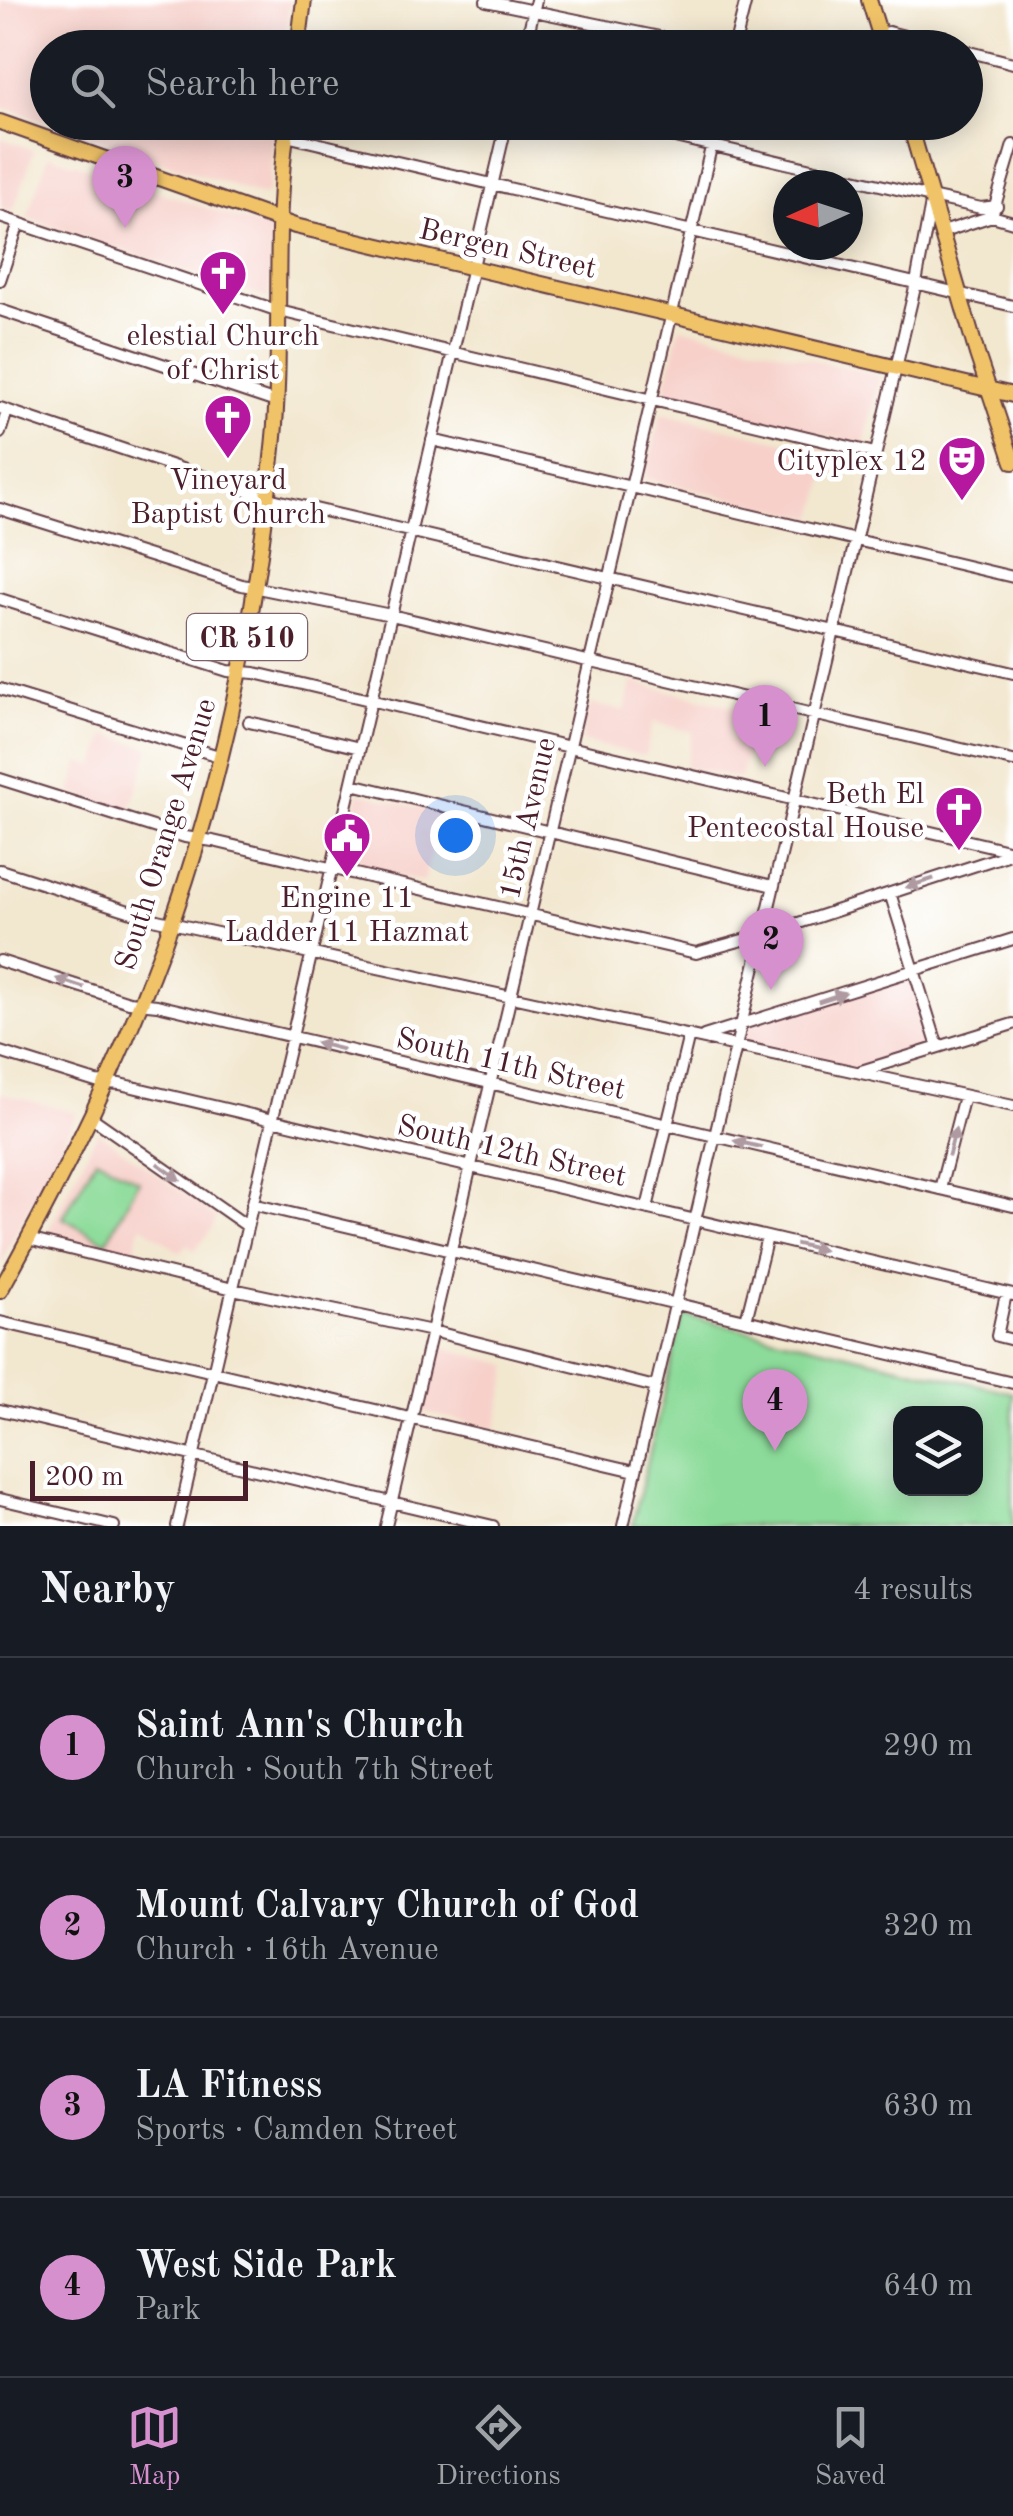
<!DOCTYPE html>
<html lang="en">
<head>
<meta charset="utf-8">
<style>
	body { margin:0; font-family:"Old Standard TT",serif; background:#20242c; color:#f1f3f6 }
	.controls { position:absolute; right:30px; bottom:30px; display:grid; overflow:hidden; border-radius:20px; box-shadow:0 5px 25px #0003 }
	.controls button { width:90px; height:90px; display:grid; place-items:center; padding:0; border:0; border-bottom:2px solid #363941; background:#171b24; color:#f1f3f6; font:50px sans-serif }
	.compass { position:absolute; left:773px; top:170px; width:90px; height:90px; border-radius:50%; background:#171b24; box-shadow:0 5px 25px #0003; rotate:267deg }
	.scale { position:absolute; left:30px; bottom:25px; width:218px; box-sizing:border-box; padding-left:10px; border:5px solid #4a1f2b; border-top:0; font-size:28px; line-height:35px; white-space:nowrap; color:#4a1f2b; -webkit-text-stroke:8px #fff; paint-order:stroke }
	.you { position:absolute; left:455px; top:835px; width:35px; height:35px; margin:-25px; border:8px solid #fff; border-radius:50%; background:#1a73e8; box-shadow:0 0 0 15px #1a73e833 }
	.badge { display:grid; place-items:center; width:65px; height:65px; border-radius:50%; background:#d690ce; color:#111; font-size:32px; font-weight:700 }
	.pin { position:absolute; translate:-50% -82px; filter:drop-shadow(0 2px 5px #0008) }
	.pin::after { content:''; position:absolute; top:52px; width:35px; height:30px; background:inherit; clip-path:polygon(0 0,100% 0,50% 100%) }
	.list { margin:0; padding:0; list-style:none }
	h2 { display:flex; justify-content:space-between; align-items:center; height:130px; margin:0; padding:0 40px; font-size:42px }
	h2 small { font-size:32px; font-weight:400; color:#9ea1a6 }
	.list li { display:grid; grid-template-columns:65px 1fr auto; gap:30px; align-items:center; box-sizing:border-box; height:180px; padding:0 40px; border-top:2px solid #363941 }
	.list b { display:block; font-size:38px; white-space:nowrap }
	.list p { margin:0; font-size:32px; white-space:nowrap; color:#9ea1a6 }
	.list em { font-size:32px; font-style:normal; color:#9ea1a6 }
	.icon { flex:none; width:55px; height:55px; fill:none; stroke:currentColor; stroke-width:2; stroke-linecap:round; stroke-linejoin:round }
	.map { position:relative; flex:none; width:1013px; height:1526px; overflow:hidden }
	.search { position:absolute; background:#171b24; box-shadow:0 5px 25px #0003; left:30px; right:30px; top:30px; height:110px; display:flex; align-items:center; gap:25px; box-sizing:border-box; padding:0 35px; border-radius:55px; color:#9ea1a6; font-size:38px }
	.sheet { height:850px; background:#171b24 }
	nav { display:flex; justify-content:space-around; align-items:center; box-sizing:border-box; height:140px; border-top:2px solid #363941; background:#171b24; font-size:28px; color:#9ea1a6 }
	nav a { display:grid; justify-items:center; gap:5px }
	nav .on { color:#d690ce }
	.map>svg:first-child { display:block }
	.built { fill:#f7d0ca }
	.green { fill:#8cdb9a; stroke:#6b7d62; stroke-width:2.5; fill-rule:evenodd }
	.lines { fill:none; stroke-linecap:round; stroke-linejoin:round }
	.minor-casing { stroke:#633d44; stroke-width:14 }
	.major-casing { stroke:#633d44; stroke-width:18 }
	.minor { stroke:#fff; stroke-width:10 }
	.major { stroke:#f0c369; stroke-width:14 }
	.oneway { fill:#ae9aa0 }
	.labels { text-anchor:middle; stroke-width:9; stroke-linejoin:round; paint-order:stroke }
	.shield { fill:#fff; stroke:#80626b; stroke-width:2.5 }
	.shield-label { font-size:28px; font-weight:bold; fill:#4a1f2b }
	.street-label { font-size:30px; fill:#4a1f2b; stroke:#fff }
	.poi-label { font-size:30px; fill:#4a1f2b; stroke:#fff }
</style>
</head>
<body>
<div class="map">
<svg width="1013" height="1526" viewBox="0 0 1013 1526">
	<rect width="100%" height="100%" fill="#fff"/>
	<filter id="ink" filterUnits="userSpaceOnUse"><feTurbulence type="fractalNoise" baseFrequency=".01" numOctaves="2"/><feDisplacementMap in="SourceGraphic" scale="20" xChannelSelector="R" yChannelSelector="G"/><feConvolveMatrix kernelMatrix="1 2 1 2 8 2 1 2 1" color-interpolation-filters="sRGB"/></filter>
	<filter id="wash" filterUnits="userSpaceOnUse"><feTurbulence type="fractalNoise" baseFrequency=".0048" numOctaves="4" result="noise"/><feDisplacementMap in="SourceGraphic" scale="40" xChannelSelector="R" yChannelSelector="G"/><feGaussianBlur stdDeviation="2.25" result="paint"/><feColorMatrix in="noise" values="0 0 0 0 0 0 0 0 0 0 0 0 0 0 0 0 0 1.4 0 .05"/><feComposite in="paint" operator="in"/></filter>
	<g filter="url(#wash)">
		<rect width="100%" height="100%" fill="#f2e7cf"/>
		<path class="built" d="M0 0H290L284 47 48 48V122L0 106Z
			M48 122 275 123 268 192 263 196Z
			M0 138 34 150 13 212 0 208Z
			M49 155 272 230 268 298 27 218Z
			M680 327 880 376 864 444 663 399Z
			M661 413 831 453 815 518 645 478Z
			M632 682 735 707 729 738 750 743 740 778 685 767 693 732 653 722 645 756 581 741 590 704 625 711Z
			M106 734 150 748 130 811 71 793 80 762 96 766Z
			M359 793 440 813 424 882 342 862Z
			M913 972 937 1046 856 1071 736 1045 740 1027Z
			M0 1093 77 1113 0 1264Z
			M98 1132 216 1218 212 1228 195 1251 186 1244 181 1253 141 1225 133 1254 47 1233Z
			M440 1347 509 1365 496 1429 424 1412Z"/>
		<path class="green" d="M96 1158 139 1181 106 1242 63 1218Z
			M683 1315 1013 1393V1526H632ZM900 1414H976V1488H900Z"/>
	</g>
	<g filter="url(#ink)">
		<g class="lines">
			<g class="minor-casing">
				<path id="minor" d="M486 1 713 48
					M880 34 889 32 952 48
					M525 48 536 0
					M734 48 746 0
					M966 51 1013 63
					M611 122 931 197 981 208 997 206
					M286 136 1013 306
					M992 216 1013 222
					M0 217 279 311 875 453
					M940 233 992 216 1013 145
					M0 280 19 223
					M0 310 276 402
					M0 408 268 498 1013 673
					M0 433 7 411
					M432 440 1013 577
					M0 509 242 585 391 615 1013 761
					M0 599 228 671 255 673 1012 851
					M0 689 222 757
					M249 722 360 748
					M0 779 185 837 213 841 696 953 768 933 1013 853
					M352 784 773 886
					M0 870 157 920 1013 1106
					M890 893 938 1047
					M0 961 129 1002 157 1005 1013 1206
					M704 1036 1013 939
					M0 1052 96 1082 120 1084 1013 1295
					M861 1071 1013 1024
					M91 1117 247 1226
					M940 1189 964 1096
					M252 1204 1013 1383
					M647 1208 689 1035
					M28 1239 233 1289 432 1331 655 1387
					M1006 1294 997 1336 1013 1340
					M746 1320 767 1237
					M0 1322 635 1471
					M0 1410 493 1526
					M0 1499 114 1526
					M177 1526 507 122
					M386 1526 717 122
					M623 1526 916 283 931 203"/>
			</g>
			<g class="major-casing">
				<path id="major" d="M869 0 884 48
					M298 48 304 0
					M0 122 295 226 1013 395
					M909 122 977 354 1013 462
					M0 1291C51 1198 100 1104 140 1005 214 827 254 639 273 448 284 340 271 229 288 122"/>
			</g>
			<use href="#minor" class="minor"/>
			<use href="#major" class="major"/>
		</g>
		<defs><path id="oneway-solid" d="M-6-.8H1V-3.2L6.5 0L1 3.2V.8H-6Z" transform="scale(2.5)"/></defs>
		<g class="oneway">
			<use href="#oneway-solid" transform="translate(920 883) rotate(162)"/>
			<use href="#oneway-solid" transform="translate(70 983) rotate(-162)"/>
			<use href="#oneway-solid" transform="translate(832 997) rotate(-18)"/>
			<use href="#oneway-solid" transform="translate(329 1046) rotate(-166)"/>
			<use href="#oneway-solid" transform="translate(952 1142) rotate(-76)"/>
			<use href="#oneway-solid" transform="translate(748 1144) rotate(-167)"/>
			<use href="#oneway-solid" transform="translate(169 1172) rotate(36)"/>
			<use href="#oneway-solid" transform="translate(810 1247) rotate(13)"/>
		</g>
	</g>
	<defs>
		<g id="church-pin" transform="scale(2.5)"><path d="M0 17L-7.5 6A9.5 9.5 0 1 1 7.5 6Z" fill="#b5179e" stroke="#fff"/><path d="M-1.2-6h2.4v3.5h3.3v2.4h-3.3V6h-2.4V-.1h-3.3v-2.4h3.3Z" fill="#fff"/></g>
		<g id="theatre-pin" transform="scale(2.5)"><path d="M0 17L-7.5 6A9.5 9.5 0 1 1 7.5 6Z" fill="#b5179e" stroke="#fff"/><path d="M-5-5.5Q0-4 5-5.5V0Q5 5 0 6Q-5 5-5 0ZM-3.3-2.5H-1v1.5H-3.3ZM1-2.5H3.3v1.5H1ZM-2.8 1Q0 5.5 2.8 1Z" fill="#fff"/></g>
		<g id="civic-pin" transform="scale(2.5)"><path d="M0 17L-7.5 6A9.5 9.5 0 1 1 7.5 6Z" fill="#b5179e" stroke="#fff"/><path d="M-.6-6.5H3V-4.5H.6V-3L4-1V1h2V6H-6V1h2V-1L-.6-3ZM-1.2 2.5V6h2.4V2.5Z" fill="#fff"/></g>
	</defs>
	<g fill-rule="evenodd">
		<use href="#church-pin" x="223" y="274"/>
		<use href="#church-pin" x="228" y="418"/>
		<use href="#theatre-pin" x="962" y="460"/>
		<use href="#church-pin" x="959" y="810"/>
		<use href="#civic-pin" x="347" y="836"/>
	</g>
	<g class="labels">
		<rect class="shield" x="187" y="614" width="120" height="46" rx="8"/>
		<g class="shield-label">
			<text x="247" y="647">CR 510</text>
		</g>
		<g class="street-label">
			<text transform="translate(508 248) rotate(13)" y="10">Bergen Street</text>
			<text transform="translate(527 818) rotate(-77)" y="10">15th Avenue</text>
			<text transform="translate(165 834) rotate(-73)" y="10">South Orange Avenue</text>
			<text transform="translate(511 1063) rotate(13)" y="10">South 11th Street</text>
			<text transform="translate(512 1150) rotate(13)" y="10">South 12th Street</text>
		</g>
		<g class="poi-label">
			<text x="223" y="345">elestial Church<tspan x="223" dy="34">of Christ</tspan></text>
			<text x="927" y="470" text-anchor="end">Cityplex 12</text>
			<text x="228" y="489">Vineyard<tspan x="228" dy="34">Baptist Church</tspan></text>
			<text x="924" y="803" text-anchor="end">Beth El<tspan x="924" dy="34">Pentecostal House</tspan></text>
			<text x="347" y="907">Engine 11<tspan x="347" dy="34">Ladder 11 Hazmat</tspan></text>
		</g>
	</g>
</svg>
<div class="controls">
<button><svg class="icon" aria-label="layers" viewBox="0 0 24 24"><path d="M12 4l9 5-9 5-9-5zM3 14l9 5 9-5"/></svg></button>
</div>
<svg class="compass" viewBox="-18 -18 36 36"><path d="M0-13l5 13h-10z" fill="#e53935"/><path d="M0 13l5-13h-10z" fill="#9ea1a6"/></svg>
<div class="scale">200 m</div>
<div class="you"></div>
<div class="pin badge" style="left:765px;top:767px">1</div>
<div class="pin badge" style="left:771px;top:990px">2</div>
<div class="pin badge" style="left:125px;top:228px">3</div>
<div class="pin badge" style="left:775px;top:1451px">4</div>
<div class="search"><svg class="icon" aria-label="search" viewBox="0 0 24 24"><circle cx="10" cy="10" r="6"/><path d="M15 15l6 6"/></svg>Search here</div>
</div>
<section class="sheet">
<h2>Nearby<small>4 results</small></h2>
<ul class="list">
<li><span class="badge">1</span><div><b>Saint Ann's Church</b><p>Church · South 7th Street</p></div><em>290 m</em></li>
<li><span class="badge">2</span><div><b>Mount Calvary Church of God</b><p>Church · 16th Avenue</p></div><em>320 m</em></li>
<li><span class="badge">3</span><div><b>LA Fitness</b><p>Sports · Camden Street</p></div><em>630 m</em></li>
<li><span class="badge">4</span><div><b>West Side Park</b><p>Park</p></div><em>640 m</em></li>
</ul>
</section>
<nav>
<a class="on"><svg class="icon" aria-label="map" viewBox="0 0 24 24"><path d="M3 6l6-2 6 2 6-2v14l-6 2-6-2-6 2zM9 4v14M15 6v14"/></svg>Map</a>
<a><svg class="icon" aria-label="directions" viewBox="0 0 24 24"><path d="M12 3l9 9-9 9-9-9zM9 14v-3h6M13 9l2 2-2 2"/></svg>Directions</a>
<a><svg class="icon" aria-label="saved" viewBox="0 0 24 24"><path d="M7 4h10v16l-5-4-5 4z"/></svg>Saved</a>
</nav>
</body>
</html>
